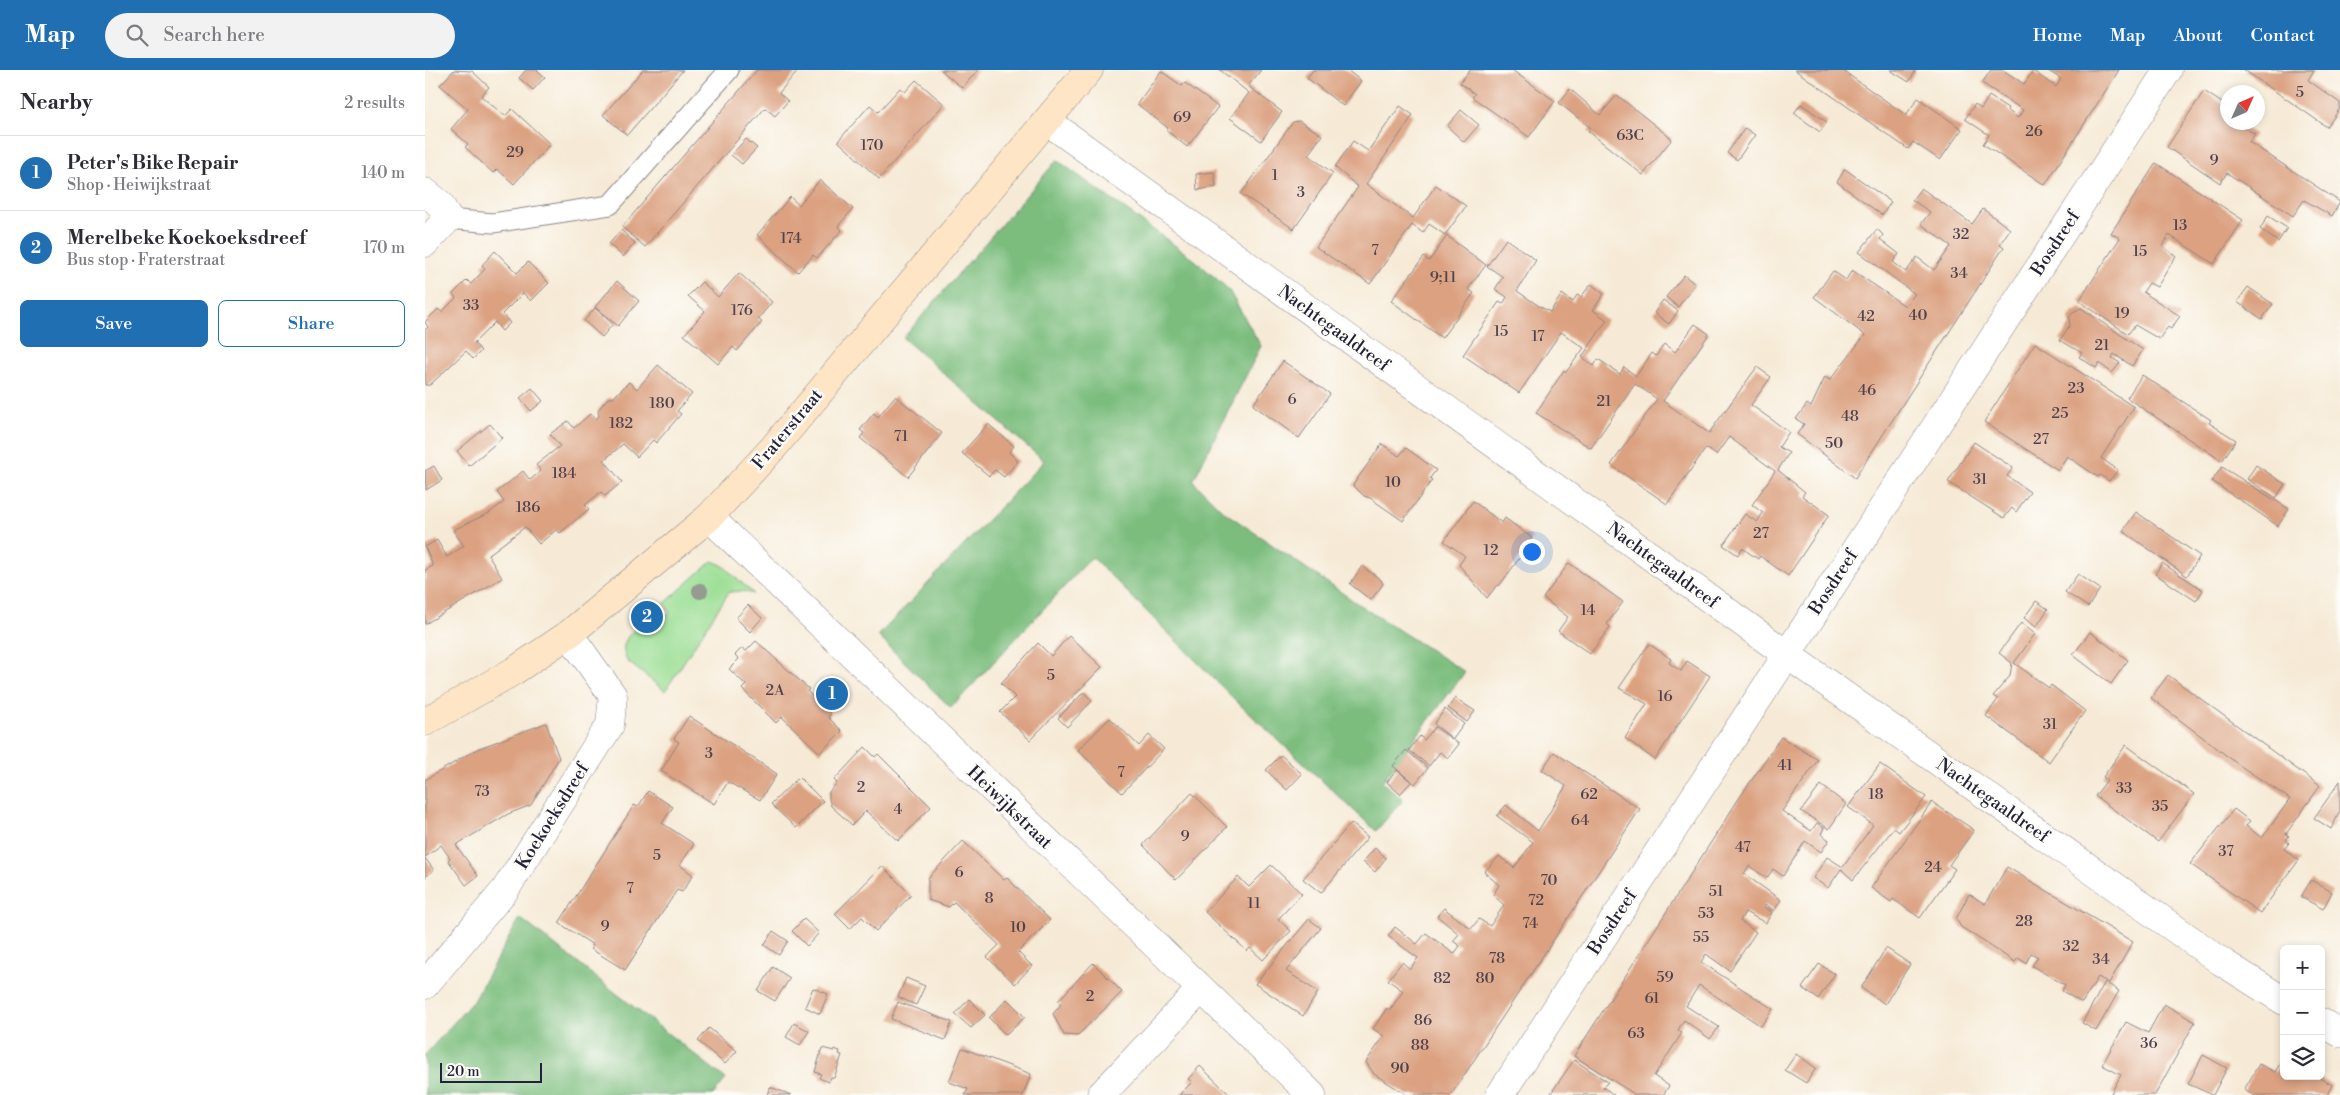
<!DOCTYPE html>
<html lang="en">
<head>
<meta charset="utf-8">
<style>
	body { margin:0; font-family:"Libre Bodoni",serif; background:#f2f2f3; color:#2b2b33 }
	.controls { position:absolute; right:15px; bottom:15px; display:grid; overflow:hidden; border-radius:8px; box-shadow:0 2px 8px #0003 }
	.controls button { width:45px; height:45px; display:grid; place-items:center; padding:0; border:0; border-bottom:1px solid #e1e1e2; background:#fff; color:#2b2b33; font:25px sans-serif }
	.compass { position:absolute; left:1795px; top:15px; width:45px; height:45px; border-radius:50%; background:#fff; box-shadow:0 2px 8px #0003; rotate:45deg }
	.scale { position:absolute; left:15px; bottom:12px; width:102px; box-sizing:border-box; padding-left:5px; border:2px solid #22223b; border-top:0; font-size:14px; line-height:18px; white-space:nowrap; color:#22223b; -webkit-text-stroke:4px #fdfcf7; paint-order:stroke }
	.you { position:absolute; left:1106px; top:481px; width:18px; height:18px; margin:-12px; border:4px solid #fff; border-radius:50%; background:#1a73e8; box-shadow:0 0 0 8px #1a73e833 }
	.badge { display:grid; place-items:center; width:32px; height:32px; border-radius:50%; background:#1f6fb2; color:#fff; font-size:16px; font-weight:700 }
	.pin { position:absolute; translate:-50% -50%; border:2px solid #fff; box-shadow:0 1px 5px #0006 }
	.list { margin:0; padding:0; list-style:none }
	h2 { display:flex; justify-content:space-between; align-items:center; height:65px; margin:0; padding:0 20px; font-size:21px }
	h2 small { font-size:16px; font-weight:400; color:#7c7c81 }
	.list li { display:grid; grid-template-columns:32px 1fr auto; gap:15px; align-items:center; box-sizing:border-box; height:75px; padding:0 20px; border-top:1px solid #e1e1e2 }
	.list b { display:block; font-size:19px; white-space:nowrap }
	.list p { margin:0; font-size:16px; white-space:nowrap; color:#7c7c81 }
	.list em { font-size:16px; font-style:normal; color:#7c7c81 }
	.actions { display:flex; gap:10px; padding:15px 20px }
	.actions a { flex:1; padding:11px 0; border:1px solid #1f6fb2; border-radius:8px; text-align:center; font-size:18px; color:#1f6fb2 }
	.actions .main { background:#1f6fb2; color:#fff }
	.icon { flex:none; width:28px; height:28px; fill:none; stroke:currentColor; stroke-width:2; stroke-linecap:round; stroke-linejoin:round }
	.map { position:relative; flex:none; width:1915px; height:1025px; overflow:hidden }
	header { display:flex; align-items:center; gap:30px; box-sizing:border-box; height:70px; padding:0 25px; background:#1f6fb2; color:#fff }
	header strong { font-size:24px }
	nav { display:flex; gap:28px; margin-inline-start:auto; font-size:18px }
	.search { width:350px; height:45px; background:#f2f2f3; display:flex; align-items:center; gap:12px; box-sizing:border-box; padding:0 18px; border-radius:28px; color:#7c7c81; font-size:19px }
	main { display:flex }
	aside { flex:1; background:#fff }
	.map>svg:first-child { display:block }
	.green { fill:#9bde95; stroke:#5e8068 }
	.forest { fill:#7cbd7e; stroke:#4f705c }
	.building { fill:#dba181 }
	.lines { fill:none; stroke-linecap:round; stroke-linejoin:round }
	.lane-casing { stroke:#8c8688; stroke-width:21 }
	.street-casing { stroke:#8c8688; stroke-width:29 }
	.secondary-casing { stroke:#8c8688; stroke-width:29 }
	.lane { stroke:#fff; stroke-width:19 }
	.street { stroke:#fff; stroke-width:28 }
	.secondary { stroke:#fde5c5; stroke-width:28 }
	.tree { fill:#959b90 }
	.labels { text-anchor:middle; stroke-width:5; stroke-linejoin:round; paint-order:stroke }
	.number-label { font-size:15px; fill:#50424c }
	.street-label { font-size:18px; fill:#22223b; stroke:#fdfcf7 }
</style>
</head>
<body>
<header>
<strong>Map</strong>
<div class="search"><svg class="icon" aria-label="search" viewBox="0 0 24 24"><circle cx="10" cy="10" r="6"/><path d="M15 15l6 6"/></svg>Search here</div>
<nav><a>Home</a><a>Map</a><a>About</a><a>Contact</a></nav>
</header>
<main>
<aside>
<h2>Nearby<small>2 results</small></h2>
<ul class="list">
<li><span class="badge">1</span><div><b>Peter's Bike Repair</b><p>Shop · Heiwijkstraat</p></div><em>140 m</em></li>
<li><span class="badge">2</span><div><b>Merelbeke Koekoeksdreef</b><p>Bus stop · Fraterstraat</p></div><em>170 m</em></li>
</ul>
<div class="actions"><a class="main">Save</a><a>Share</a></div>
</aside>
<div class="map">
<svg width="1915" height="1025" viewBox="0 0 1915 1025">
	<rect width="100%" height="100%" fill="#fdfcf7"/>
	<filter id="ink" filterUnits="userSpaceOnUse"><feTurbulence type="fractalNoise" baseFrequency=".02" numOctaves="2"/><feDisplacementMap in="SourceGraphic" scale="10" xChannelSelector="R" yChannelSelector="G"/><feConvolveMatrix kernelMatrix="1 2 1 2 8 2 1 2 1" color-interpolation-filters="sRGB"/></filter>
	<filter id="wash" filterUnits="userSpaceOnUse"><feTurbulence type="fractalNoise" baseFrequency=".0096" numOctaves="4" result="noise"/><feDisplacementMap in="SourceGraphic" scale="20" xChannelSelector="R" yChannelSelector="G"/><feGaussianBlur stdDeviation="1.12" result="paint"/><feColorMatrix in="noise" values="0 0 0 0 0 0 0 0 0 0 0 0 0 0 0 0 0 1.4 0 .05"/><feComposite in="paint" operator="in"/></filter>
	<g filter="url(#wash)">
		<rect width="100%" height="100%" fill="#f6ead6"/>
		<path class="green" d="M287 491 297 495 329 524 317 521 304 522 240 621 202 591C191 570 210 559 225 547L230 554 245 542 239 534Z"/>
		<path class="forest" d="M632 90 770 190 803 219 836 276 768 411 798 441 939 538 1040 602 957 712 978 730 951 761 811 631 667 487 526 638 453 566 619 391 478 268Z
			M95 848 301 1009 288 1025H0V985L48 931Z"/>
		<g id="blocks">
			<path class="building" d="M29 0 47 1 64 17 56 26 80 46 87 39 125 74 89 114 72 99 68 103 40 77 43 74 26 59 43 39 15 15Z
				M101 0H112L120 7 108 20 94 8Z
				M218 0H258L202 65 178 45Z
				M332 0H373L354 23 363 31 350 46 340 38 220 177 197 157Z
				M516 0H553L537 18Z
				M795 0H836L823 16 857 42 836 71 805 48 824 23Z
				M888 0H922L936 11 918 36 882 8Z
				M1045 0H1087L1130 31 1104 67 1047 27 1050 24 1035 13Z
				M1370 0H1417L1481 45 1493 28 1537 59 1515 90 1488 72 1483 79Z
				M1465 0H1491L1484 12Z
				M1566 0H1578L1599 14 1608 1 1631 17 1636 9 1622 0H1694L1620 115 1558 74 1564 65 1540 49 1550 34 1556 39 1564 26 1583 38 1582 40 1593 48 1598 40 1557 13Z
				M1819 0H1889L1883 10 1915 33V38L1902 57Z
				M736 1 757 16 760 13 793 37 762 77 741 60 743 58 712 34Z
				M491 10 519 34 454 109 413 71 445 35 453 42 475 18 480 22Z
				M1145 19 1175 45 1192 25 1247 69 1218 105 1163 61 1166 58 1134 33Z
				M1779 21 1797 33 1800 28 1802 30V52H1816L1815 55 1830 64 1824 72 1915 132 1907 146 1879 130 1868 146 1802 103 1795 113 1742 77Z
				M1376 34 1402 52 1395 62 1369 43Z
				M975 36 988 45 941 114 988 148 1011 115 1041 136 1020 165 1004 154 998 163 987 155 945 214 891 177 933 117 910 97 928 71 943 81Z
				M1036 40 1054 55 1039 72 1022 56Z
				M874 51 897 65 883 85 908 103 869 159 816 124 868 52Z
				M1320 58 1330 65 1312 90 1302 83Z
				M321 69 332 78 317 94 306 85Z
				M1731 93 1818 150 1789 194 1744 165 1737 176 1751 186 1732 217 1724 213 1718 222 1755 246 1746 259 1743 257 1734 269 1710 255 1703 264 1654 231 1695 168 1686 163Z
				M1420 99 1466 132 1457 145 1412 112Z
				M789 102 791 117 772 120 771 104Z
				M395 110 428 139 413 156 417 160 392 188 388 185 373 202 332 165 365 127 374 135Z
				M1496 118 1547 154 1558 139 1585 159 1575 174 1579 177 1430 408 1372 364 1379 354 1371 349 1382 334 1386 337 1400 307 1405 310 1440 265 1389 227 1408 201 1421 210 1427 200 1480 236 1490 224 1434 182 1452 159 1458 165 1455 169 1474 184 1468 192 1481 202 1492 187 1509 200 1526 176 1496 154 1505 142 1487 130Z
				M1843 146 1862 158 1853 172 1835 159Z
				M196 160 210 173 198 187 184 174Z
				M1022 166 1061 195 1043 219 1049 223 1017 268 966 231 999 187 1004 191Z
				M1081 169 1111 190 1092 221 1114 236 1125 242 1137 224 1148 232 1152 225 1156 227 1166 214 1179 224 1168 240 1182 250 1157 287 1169 296 1173 289 1195 304 1199 297 1211 306 1227 283 1231 286 1239 274 1250 282 1270 254 1284 264 1238 331 1284 363 1332 297 1346 307 1326 335 1364 362 1354 377 1364 383 1353 400 1380 422 1377 426 1404 445 1363 506 1335 486 1333 489 1317 478 1313 485 1298 475 1320 444 1332 452 1338 443 1327 435 1350 401 1304 367 1291 385 1281 378 1242 434 1186 395 1232 329 1222 322 1210 314 1166 378 1111 343 1139 300 1141 302 1159 278 1136 262 1094 323 1038 285 1074 232 1078 234 1082 227 1070 219 1078 207 1062 196Z
				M70 181 92 203 103 192 124 213 106 231 98 223 77 244 85 253 77 261 70 252 49 273 56 281 48 289 41 281 5 315H0V260L3 257 0 252 13 239 17 242 31 228 28 224 42 210 46 214 60 199 57 195Z
				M314 203 347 232 333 249 337 252 312 281 308 277 293 294 259 265 280 241 263 226 277 212 293 227Z
				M1259 205 1270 214 1253 237 1241 227Z
				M192 211 214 231 193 256 170 237Z
				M1823 217 1848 234 1837 249 1812 232Z
				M1238 230 1253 241 1244 254 1229 243Z
				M170 238 188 254 177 267 159 251Z
				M1656 238 1718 280 1707 296 1689 284 1687 288 1695 293 1687 303 1674 293 1671 298 1654 287 1657 283 1635 270 1645 255 1644 248 1648 242Z
				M1610 273 1709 337 1676 388 1693 400 1684 411 1675 405 1673 407 1642 386 1633 400 1559 352Z
				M858 291 905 324 874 368 828 335Z
				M233 295 267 324 252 341 256 344 231 373 228 370 212 387 198 374 179 390 197 412 180 426 176 422 160 435 164 439 135 463 131 460 114 474 100 457 63 485 77 508 0 554V500L8 496 0 477 12 470 22 487 39 476 28 460 64 443 79 432 72 422 98 401 105 410 116 401 111 395 135 376 125 364 143 351 149 358 165 344 171 349 174 346 173 340 183 328H188L204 312 212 319Z
				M1717 305 1786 350 1784 353 1811 370 1797 391 1702 328Z
				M107 318 118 331 106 341 95 328Z
				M470 326 517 363 483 407 435 368 439 363 435 360 449 343 453 347Z
				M65 354 77 368 44 396 32 381Z
				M563 354 589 376 584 382 593 391 579 407 570 400 564 406 537 383Z
				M1549 372 1588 398 1582 406 1605 422 1591 442 1587 438 1579 448 1523 412Z
				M957 374 974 386 981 378 1011 400 1005 408 1007 410 978 451 945 428 939 426 928 415Z
				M1831 395 1860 414 1851 428 1822 409Z
				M9 396 17 410 1 420 0 401Z
				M1797 397 1864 439 1853 456 1787 411Z
				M1048 431 1077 453 1080 448 1107 468 1104 472 1105 474 1074 516 1072 515 1062 528 1034 495 1040 486 1019 471Z
				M1711 442 1775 486 1762 506 1698 461Z
				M1144 493 1198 532 1182 554 1185 557 1165 584 1133 561 1143 547 1118 528Z
				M1737 493 1778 520 1771 531 1730 504Z
				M937 496 956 510 958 514 946 530 925 514Z
				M1653 504 1675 519 1663 537 1640 522Z
				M1611 531 1623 539 1611 557 1599 548Z
				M323 535 337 548 325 562 311 548Z
				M1596 553 1610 564 1589 593 1624 618 1626 615 1660 641 1624 692 1561 646 1573 629 1568 626 1585 606 1587 593 1574 583Z
				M1665 562 1703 590 1686 614 1648 585Z
				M644 566 677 597 605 670 575 642 590 627 576 613 613 573 626 586Z
				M331 571 384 619 382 621 406 644 403 647 417 661 395 683 357 647 351 653 317 619 321 615 304 599 314 589 310 585 317 578 321 581Z
				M1224 574 1246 589 1244 593 1256 601 1262 591 1285 606 1230 690 1200 668 1222 634 1194 618Z
				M1743 605 1895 716 1861 764 1864 766 1861 770 1864 773 1859 779 1874 790 1835 843 1765 794 1809 739 1825 751 1821 756 1837 768 1865 729 1814 695 1726 628Z
				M659 622 667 631 642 657 633 648Z
				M1030 628 1050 641 1042 652 1023 638Z
				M1020 639 1039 654 1028 669 1009 654Z
				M264 646 352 704 335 730 303 712 289 734 236 701 254 672 249 669Z
				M685 648 714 676 724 665 739 679 697 723 653 680Z
				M121 653 134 688 106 735 83 744 31 775 53 806 41 815 23 790 25 788 16 775 0 787V710L52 679Z
				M1010 657 1034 674 1023 688 1015 682 1004 696 984 680 995 666 999 670Z
				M1356 667 1393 690 1357 741 1386 761 1392 753 1399 758 1396 764 1404 770 1396 782 1380 771 1358 806 1348 799 1342 808 1324 796 1319 804 1356 830 1349 841 1340 835 1338 837 1347 842 1341 853 1320 842 1315 851 1331 862 1305 901 1281 884 1276 892 1348 939 1336 956 1274 915 1261 936 1294 957 1285 969 1259 950 1253 960 1257 963 1229 1006 1244 1016 1238 1025H1211L1149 986 1313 730Z
				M1701 675 1769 724 1733 772 1670 726 1682 710 1678 707Z
				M440 677 450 687 453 684 506 737 473 771 441 741 427 755 406 736 404 729V722L412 713 409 710Z
				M981 680 1003 698 990 714 968 696Z
				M1129 682 1215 739 1026 1025H982L949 1004 941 992 959 966 948 959 962 938 965 940 978 921 963 910 977 892 985 899 993 888 963 866 970 857 992 874 1001 863 1029 884 1035 876 1028 871 1034 864 1012 846 1019 838 1046 859 1054 849 1065 856 1079 835 1068 825 1074 815 1059 802 1074 786 1089 798 1108 772 1072 746 1081 735 1113 761 1141 716 1117 700Z
				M856 685 877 704 862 720 841 700Z
				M1455 694 1501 727 1474 762 1469 758 1428 810 1416 799 1403 818 1388 808 1402 787 1418 797 1448 755 1423 737Z
				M972 700 986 712 975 724 962 712Z
				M374 707 398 731 371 758 346 734Z
				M1915 711V741L1906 759 1889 748Z
				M1396 715 1421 734 1404 759 1376 741Z
				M223 721 248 737 237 753 269 774 255 795 268 805 257 822 252 820 200 900 166 879 168 875 134 853 209 735 213 737Z
				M767 723 802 757 751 810 718 775Z
				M1507 732 1549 760 1524 795 1530 799 1495 848 1468 829 1466 832 1446 818Z
				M926 753 943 767 896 823 878 809Z
				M538 771 579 810 582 808 625 850 593 882 607 896 590 914 562 887 574 875 529 832 524 837 503 830V808Z
				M950 778 961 788 950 802 938 792Z
				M0 788 9 800 0 807Z
				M846 795 877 824 853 849 866 861 838 890 825 878 822 881 780 842 813 807 824 817Z
				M457 796 486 825 451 861 437 847 425 859 410 844Z
				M1582 797 1708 872 1684 913 1673 907 1657 933 1637 921 1640 915 1607 896 1613 887 1606 883 1601 893 1593 888 1590 892 1536 857 1531 849 1544 824 1560 834Z
				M1886 810 1907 822 1898 839 1876 827Z
				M379 849 394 863 382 876 367 861Z
				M884 849 896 858 861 901 893 922 878 946 830 914Z
				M348 861 363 871 354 885 339 875Z
				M1461 878 1485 894 1460 934 1436 918Z
				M668 893 697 922 652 966 639 965 628 944 636 934 633 931Z
				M1394 894 1410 904 1393 929 1377 918Z
				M348 897 365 908 350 931 333 921Z
				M481 908 500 916 491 935 473 927Z
				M1680 912 1694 921 1671 961 1657 953Z
				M388 918 403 924 395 944 380 937Z
				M544 929 560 945 546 958 530 944Z
				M582 929 600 947 581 965 564 948Z
				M473 932 527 952 520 970 466 949Z
				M1739 934 1770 952 1730 1025H1690L1686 1023 1696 1005 1677 995 1701 952 1723 963Z
				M369 953 384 961 375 975 361 967Z
				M284 958 312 981 300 994 273 971Z
				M397 978 409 981V979L415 981 414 984 417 985 409 1008 406 1007 404 1012 394 1008 396 1004 390 1002Z
				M537 978 606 1004 598 1025H540L543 1019 524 1012Z
				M1371 984 1391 998 1381 1013 1360 1000Z
				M1778 985 1802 998 1788 1025 1763 1014Z
				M1859 987V1006H1891L1907 1015 1902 1025H1828L1819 1020 1834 994 1850 1002Z
				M1149 990 1183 1012 1178 1017 1189 1025H1129L1126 1023Z
				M775 996 805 1025H754L767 1012 763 1009Z
				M345 1017 366 1025H342Z"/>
		</g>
	</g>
	<g filter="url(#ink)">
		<use href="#blocks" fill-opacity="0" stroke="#8c8688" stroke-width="1"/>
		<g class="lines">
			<g class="lane-casing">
				<path id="lane" d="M23 149 68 153 185 135 304 0"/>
			</g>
			<g class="street-casing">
				<path id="street" d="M622 51 1361 584 1797 892 1859 931
					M0 122 15 134 23 149 0 173
					M284 447 887 1025
					M0 915 80 820 185 655 188 626 144 564
					M1896 952 1915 963
					M676 1025 775 920
					M1075 1025 1743 0"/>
			</g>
			<g class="secondary-casing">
				<path id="secondary" d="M0 652 89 601 144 564 284 447 348 378 664 0"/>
			</g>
			<use href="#lane" class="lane"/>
			<use href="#street" class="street"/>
			<use href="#secondary" class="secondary"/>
		</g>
		<circle class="tree" cx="275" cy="521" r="8"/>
	</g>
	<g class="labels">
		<g class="number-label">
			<text x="1875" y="27">5</text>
			<text x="757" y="52">69</text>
			<text x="1609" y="66">26</text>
			<text x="1205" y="70">63C</text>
			<text x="447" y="80">170</text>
			<text x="90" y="87">29</text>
			<text x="1789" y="95">9</text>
			<text x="850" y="110">1</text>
			<text x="876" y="127">3</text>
			<text x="1755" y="160">13</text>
			<text x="1536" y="169">32</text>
			<text x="366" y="173">174</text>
			<text x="950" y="185">7</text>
			<text x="1715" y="186">15</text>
			<text x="1534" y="208">34</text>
			<text x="1018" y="212">9;11</text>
			<text x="46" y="240">33</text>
			<text x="317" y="245">176</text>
			<text x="1697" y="248">19</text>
			<text x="1493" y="250">40</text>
			<text x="1441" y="251">42</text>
			<text x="1076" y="266">15</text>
			<text x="1113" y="271">17</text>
			<text x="1677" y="280">21</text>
			<text x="1651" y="323">23</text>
			<text x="1442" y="325">46</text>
			<text x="867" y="334">6</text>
			<text x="1179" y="336">21</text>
			<text x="237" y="338">180</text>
			<text x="1635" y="348">25</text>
			<text x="1425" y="351">48</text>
			<text x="196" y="358">182</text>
			<text x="476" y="371">71</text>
			<text x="1616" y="374">27</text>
			<text x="1409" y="378">50</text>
			<text x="139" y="408">184</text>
			<text x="1555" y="414">31</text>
			<text x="968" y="417">10</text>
			<text x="103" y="442">186</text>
			<text x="1336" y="468">27</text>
			<text x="1066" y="485">12</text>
			<text x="1163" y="545">14</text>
			<text x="626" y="610">5</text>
			<text x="350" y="625">2A</text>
			<text x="1240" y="631">16</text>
			<text x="1625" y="659">31</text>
			<text x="284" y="688">3</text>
			<text x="1360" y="700">41</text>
			<text x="696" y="707">7</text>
			<text x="436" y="722">2</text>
			<text x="1699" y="723">33</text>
			<text x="57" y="726">73</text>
			<text x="1164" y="729">62</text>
			<text x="1451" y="729">18</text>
			<text x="1735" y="741">35</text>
			<text x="473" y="744">4</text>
			<text x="1155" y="755">64</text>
			<text x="760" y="771">9</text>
			<text x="1318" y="782">47</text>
			<text x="1801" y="786">37</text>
			<text x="232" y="790">5</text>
			<text x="1508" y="802">24</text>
			<text x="534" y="807">6</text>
			<text x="1124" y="815">70</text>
			<text x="205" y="823">7</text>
			<text x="1291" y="826">51</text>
			<text x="564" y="833">8</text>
			<text x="1111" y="835">72</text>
			<text x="829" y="838">11</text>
			<text x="1281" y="848">53</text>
			<text x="1599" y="856">28</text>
			<text x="1105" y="858">74</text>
			<text x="180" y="861">9</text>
			<text x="593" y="862">10</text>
			<text x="1276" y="872">55</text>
			<text x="1646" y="881">32</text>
			<text x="1072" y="893">78</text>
			<text x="1676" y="894">34</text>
			<text x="1240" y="912">59</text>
			<text x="1017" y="913">82</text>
			<text x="1060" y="913">80</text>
			<text x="665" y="931">2</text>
			<text x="1227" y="933">61</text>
			<text x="998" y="955">86</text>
			<text x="1211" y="968">63</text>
			<text x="1724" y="978">36</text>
			<text x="995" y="980">88</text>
			<text x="975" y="1003">90</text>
		</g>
		<g class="street-label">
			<text transform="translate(1630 173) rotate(-57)" y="6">Bosdreef</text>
			<text transform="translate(909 258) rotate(36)" y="6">Nachtegaaldreef</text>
			<text transform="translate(362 359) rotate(-50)" y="6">Fraterstraat</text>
			<text transform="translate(1238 495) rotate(36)" y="6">Nachtegaaldreef</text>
			<text transform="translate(1408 512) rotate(-57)" y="6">Bosdreef</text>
			<text transform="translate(1568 730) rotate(35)" y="6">Nachtegaaldreef</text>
			<text transform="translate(585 737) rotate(44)" y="6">Heiwijkstraat</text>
			<text transform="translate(127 746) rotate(-58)" y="6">Koekoeksdreef</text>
			<text transform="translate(1187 852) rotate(-57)" y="6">Bosdreef</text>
		</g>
	</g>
</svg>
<div class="controls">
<button>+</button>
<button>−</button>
<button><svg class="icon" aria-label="layers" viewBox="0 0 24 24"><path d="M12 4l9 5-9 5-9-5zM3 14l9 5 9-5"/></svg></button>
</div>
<svg class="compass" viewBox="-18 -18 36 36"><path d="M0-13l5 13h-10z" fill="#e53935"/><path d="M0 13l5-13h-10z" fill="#7c7c81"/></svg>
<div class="scale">20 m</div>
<div class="you"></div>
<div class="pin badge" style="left:407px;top:624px">1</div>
<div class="pin badge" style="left:222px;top:547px">2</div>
</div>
</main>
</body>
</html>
